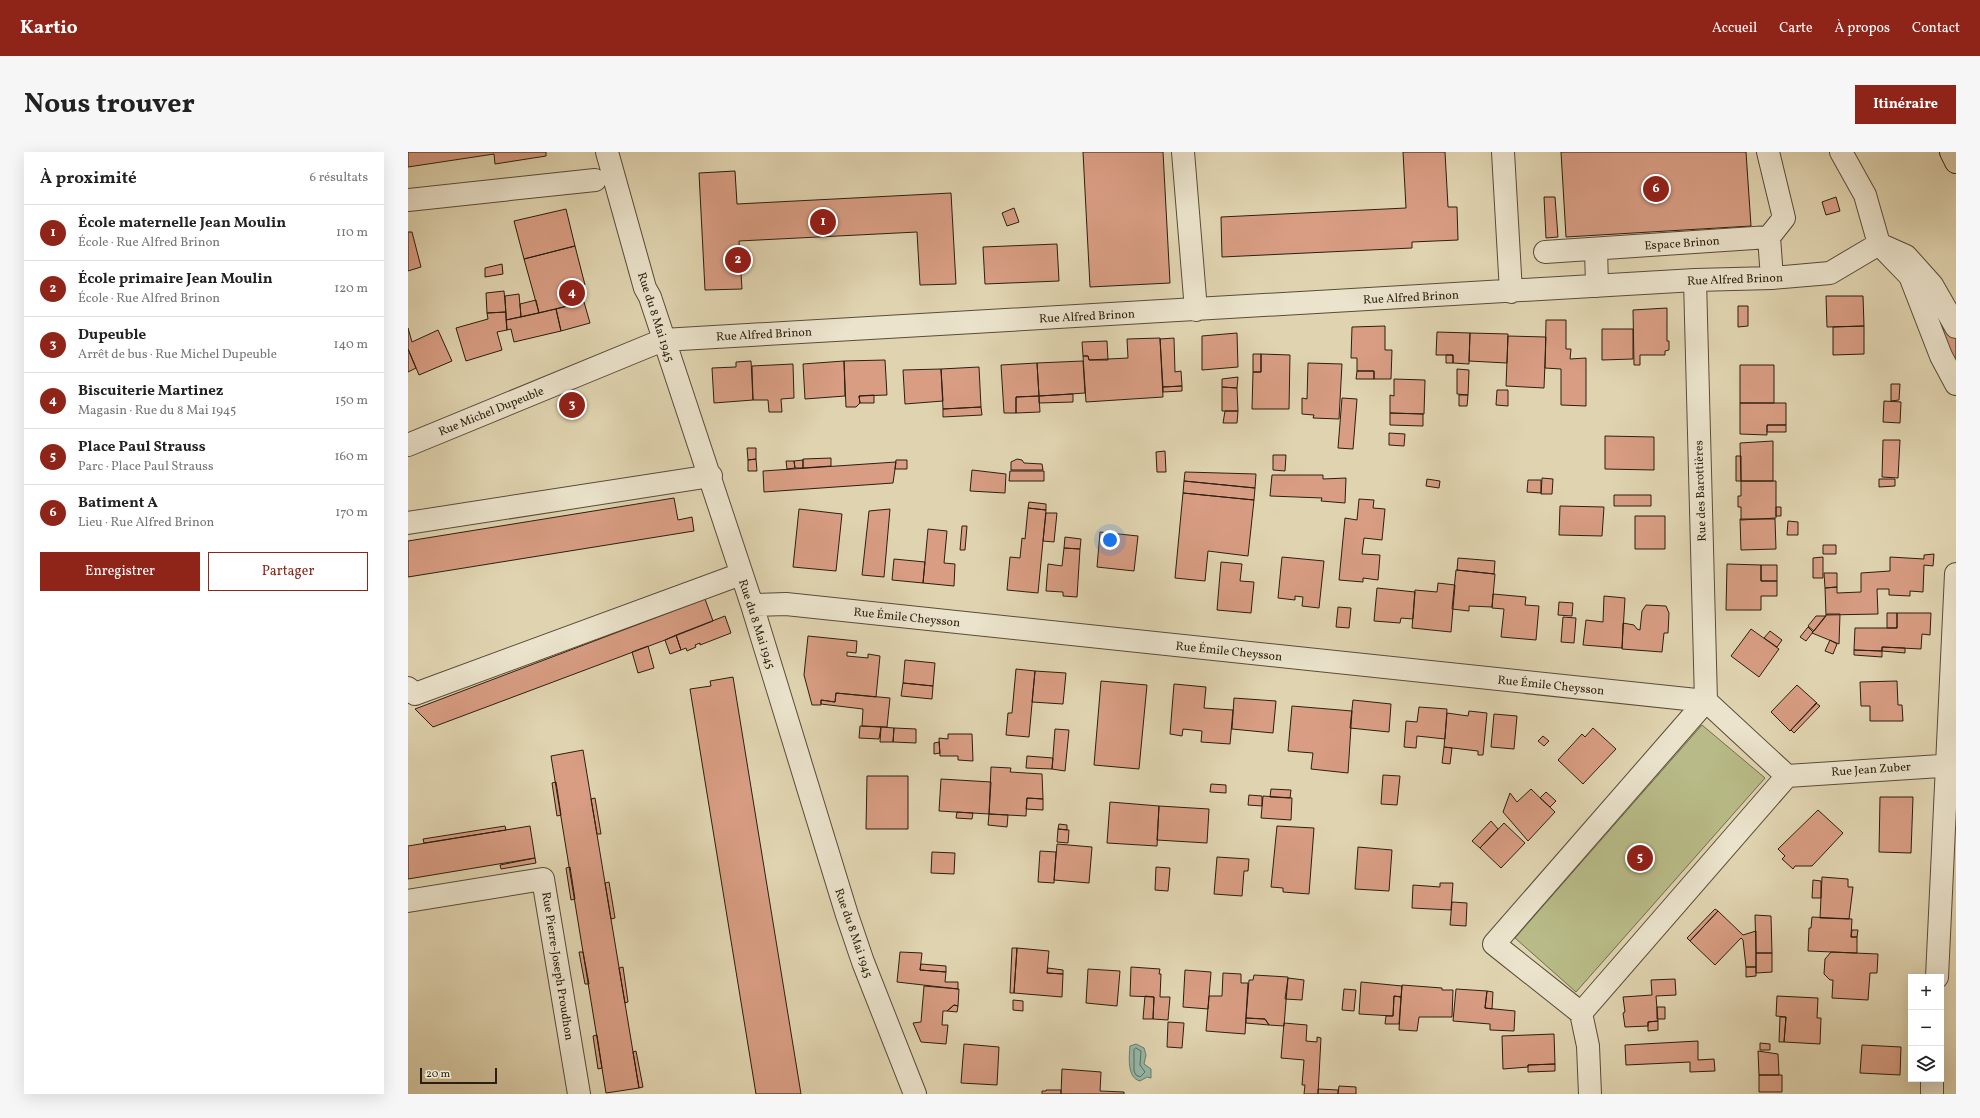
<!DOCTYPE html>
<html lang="fr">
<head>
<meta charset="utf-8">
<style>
	body { margin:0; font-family:Vollkorn,serif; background:#f6f6f6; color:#222 }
	.controls { position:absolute; right:12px; bottom:12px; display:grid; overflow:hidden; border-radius:0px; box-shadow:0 4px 16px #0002 }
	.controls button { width:36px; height:36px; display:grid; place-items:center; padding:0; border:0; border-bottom:1px solid #e0e0e0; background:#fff; color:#222; font:20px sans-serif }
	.scale { position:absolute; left:12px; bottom:10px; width:77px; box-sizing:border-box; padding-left:4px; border:2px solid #2c1f0f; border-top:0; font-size:11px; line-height:14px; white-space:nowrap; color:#2c1f0f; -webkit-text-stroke:3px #ebe3cc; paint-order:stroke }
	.you { position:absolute; left:702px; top:388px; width:14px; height:14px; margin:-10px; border:3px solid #fff; border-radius:50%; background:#1a73e8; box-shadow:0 0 0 6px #1a73e833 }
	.badge { display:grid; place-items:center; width:26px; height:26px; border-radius:50%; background:#8f2418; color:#fff; font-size:13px; font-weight:700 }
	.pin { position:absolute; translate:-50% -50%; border:2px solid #fff; box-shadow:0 1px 4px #0006 }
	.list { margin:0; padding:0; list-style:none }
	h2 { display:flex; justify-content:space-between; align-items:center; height:52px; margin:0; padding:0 16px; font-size:17px }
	h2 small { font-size:13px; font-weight:400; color:#767676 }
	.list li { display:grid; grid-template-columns:26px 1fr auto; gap:12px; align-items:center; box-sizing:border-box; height:56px; padding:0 16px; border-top:1px solid #e0e0e0 }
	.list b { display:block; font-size:15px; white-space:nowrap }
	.list p { margin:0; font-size:13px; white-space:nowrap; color:#767676 }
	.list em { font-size:13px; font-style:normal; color:#767676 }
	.actions { display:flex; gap:8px; padding:12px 16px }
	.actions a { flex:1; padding:9px 0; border:1px solid #8f2418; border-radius:0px; text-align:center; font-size:14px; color:#8f2418 }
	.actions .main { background:#8f2418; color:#fff }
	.icon { flex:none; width:22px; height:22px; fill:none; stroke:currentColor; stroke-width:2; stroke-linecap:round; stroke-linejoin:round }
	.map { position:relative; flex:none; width:1548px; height:942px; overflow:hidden; border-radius:0px }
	header { display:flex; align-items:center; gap:24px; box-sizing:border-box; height:56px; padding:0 20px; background:#8f2418; color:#fff }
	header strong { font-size:19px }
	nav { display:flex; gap:22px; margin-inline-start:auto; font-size:14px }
	.intro { display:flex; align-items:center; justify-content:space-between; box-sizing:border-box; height:96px; padding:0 24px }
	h1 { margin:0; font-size:28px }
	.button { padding:10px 18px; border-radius:0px; background:#8f2418; color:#fff; font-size:14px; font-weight:700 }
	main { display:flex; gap:24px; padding:0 24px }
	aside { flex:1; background:#fff; border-radius:0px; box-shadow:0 4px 16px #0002 }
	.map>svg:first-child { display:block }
	.green { fill:#b8bb87; stroke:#726d4b }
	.water { fill:#94b8a8; stroke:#6a7b6b }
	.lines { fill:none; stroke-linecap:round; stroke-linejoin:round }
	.shore { stroke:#606c5c; stroke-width:1 }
	.building { fill:#d89d83; stroke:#2c1f0f }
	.minor-casing { stroke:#594c37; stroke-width:24 }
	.highway-casing { stroke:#2c1f0f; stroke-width:24 }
	.minor { stroke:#ebe3cc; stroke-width:22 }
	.highway { stroke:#e0d4b0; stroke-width:22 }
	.labels { text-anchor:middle; stroke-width:3; stroke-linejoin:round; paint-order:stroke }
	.street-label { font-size:12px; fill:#2c1f0f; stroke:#ebe3cc }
</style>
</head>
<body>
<header>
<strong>Kartio</strong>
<nav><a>Accueil</a><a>Carte</a><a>À propos</a><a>Contact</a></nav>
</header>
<div class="intro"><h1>Nous trouver</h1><a class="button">Itinéraire</a></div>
<main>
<aside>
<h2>À proximité<small>6 résultats</small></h2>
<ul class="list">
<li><span class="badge">1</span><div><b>École maternelle Jean Moulin</b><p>École · Rue Alfred Brinon</p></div><em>110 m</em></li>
<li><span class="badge">2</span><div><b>École primaire Jean Moulin</b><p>École · Rue Alfred Brinon</p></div><em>120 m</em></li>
<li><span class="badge">3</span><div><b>Dupeuble</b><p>Arrêt de bus · Rue Michel Dupeuble</p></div><em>140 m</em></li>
<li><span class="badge">4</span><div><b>Biscuiterie Martinez</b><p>Magasin · Rue du 8 Mai 1945</p></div><em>150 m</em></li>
<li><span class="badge">5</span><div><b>Place Paul Strauss</b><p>Parc · Place Paul Strauss</p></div><em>160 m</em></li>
<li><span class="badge">6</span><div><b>Batiment A</b><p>Lieu · Rue Alfred Brinon</p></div><em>170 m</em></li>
</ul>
<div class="actions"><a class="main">Enregistrer</a><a>Partager</a></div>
</aside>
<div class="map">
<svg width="1548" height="942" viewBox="0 0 1548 942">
	<rect width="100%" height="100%" fill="#e0d4b0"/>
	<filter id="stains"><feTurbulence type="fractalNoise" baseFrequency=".005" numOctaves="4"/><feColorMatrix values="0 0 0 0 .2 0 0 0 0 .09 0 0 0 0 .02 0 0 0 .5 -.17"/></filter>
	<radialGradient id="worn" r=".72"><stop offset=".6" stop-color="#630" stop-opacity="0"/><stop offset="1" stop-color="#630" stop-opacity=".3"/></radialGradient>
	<path class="green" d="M1294 573 1357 626 1168 840 1107 786Z"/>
	<path class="water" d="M728 892 736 896 738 903 736 912 743 917V926L739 925 732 929C719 926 721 905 722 894Z"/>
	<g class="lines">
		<path class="shore" d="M728 896 733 899 732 913 737 920 732 925 728 923 726 919V898Z"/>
	</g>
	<path class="building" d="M0 0H138V4L87 12 86 2 0 15Z
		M675 0H755L762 131 682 135Z
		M995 0H1037L1040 55H1049L1050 88 1004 90V96L814 105 813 65 998 56Z
		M1153 0H1338L1343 74 1158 85Z
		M327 19 329 52 543 41 548 132 512 133 509 80 331 89 334 137 297 138 291 21Z
		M1136 45H1147L1150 85 1138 86Z
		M1428 45 1432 59 1418 63 1414 50Z
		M606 56 611 70 599 74 594 61Z
		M158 57 167 94 116 107 106 69Z
		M0 80H4L13 115 0 119Z
		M649 92 651 129 577 132 575 95Z
		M167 94 177 133 155 139 159 154 131 161 116 107Z
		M94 112 95 122 77 125V116Z
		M96 139 98 160 79 161 78 141Z
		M111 142 113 165 98 168 97 144Z
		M1418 144H1455L1456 174 1419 175Z
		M128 148 131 161 113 165 112 152Z
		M176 150 182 171 153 179 148 157Z
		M1330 154H1340V174L1330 175Z
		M1259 156V189H1261V198L1257 199V203H1232V213H1226L1225 158Z
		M148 157 153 179 106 190 103 177 99 178 98 168Z
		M98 160 99 178 89 180 94 198 58 209 48 176 80 167 79 161Z
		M1138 168H1158V197H1163L1162 207 1178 206V254L1153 253V217L1137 216Z
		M1540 172 1548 187V207L1544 206 1530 176Z
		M977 174V198H984L983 227H966V219H949V206H943L944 175Z
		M1456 174V202L1425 203V175Z
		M0 176 4 190 30 178 44 209 11 223 0 197Z
		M1194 177H1225V207L1194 208Z
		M1029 180 1062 181 1061 212 1045 211V203H1028Z
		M829 181 830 215 794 218V184Z
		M1062 181 1100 182 1099 211 1061 209Z
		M1100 184 1138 185 1136 236 1098 234Z
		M752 186 755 245 678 250 675 204H680L681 208 720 206 719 187Z
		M766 186 767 220 773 219 774 234 755 235 752 187Z
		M699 189 700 208H681L680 204H675L674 190Z
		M0 197 8 216 0 220Z
		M845 202H853V220H845Z
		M853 202 882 203 881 257H844L845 220H853Z
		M1038 203H1045V211H1038Z
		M477 208 479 243 451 244 452 251 448 255H438L436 209Z
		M343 209 345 248 306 251 304 216 328 215V210Z
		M436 209 437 244 397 247 395 212Z
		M675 209 677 241 631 244 629 211Z
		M629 211 631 244 608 245V261H596L593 213Z
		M900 211 934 212 931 267 905 266 906 263 894 262V246L899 247Z
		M385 212 386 246 373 247 374 260H361L360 248H345L344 214Z
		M1332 213H1366V251H1332Z
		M571 215 573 255 535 257 533 217Z
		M533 217 535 249 497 252 495 218Z
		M1049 217 1061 218 1060 243 1049 242Z
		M949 219H966V227H948Z
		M830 225 829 236 814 235V227Z
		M986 227 1017 228 1016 262 982 261V243L986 244Z
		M1483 232H1492L1491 248 1483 249Z
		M774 234V239L755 240V235Z
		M814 235 829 236 830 259H814Z
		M1089 238H1100V254L1088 253Z
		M665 242V250L631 251V244Z
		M466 243V251H452L451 244Z
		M1051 243H1060L1059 254H1051Z
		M631 244 632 260 608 261V245Z
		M934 246 949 247 945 297 930 296Z
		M1476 249 1493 250 1492 271 1475 270Z
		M1332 251H1378V273H1359V283L1332 282Z
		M573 255 574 263 535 265V257Z
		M817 259H830L829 271H815Z
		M982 261 1015 262V274L982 273Z
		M1359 273H1378V280H1359Z
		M981 281 997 282 996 294 981 293Z
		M1197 284 1246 285V318L1197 317Z
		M1475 288H1492L1490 326 1474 325Z
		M1365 289V329H1333L1332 291Z
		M339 296H348V307L340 308Z
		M757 299 758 320H749L748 300Z
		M865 303H878L877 319 865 318Z
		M1328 304H1333V329H1328Z
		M423 306V314L395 316V307Z
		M348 307 349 319H340V308Z
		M609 307 614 308 616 311 634 312 635 318H603V310Z
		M395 308V316H387L386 309Z
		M488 308H499V317H487Z
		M378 309H386L387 316 379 317Z
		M488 310 485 331 356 340 355 319Z
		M564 318 598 322 597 341 562 339Z
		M602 319H636V329H601Z
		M777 320 848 322 847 336 776 329Z
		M864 323H915V327L938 326 937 351 913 349 914 346 862 344Z
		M1134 326 1145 327 1144 342H1133Z
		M1019 327 1032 329 1031 336 1018 334Z
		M1471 327H1487V334L1471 335Z
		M1120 328H1133V341L1119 340Z
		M776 329 847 336 846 348 775 341Z
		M1333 329H1368V366L1333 368V355H1330V344H1333Z
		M775 341 846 348 840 404 800 399 797 429 767 426Z
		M1206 343H1243V354H1206Z
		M266 346 270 368 284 365 286 379 0 425V389Z
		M951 347 966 348 965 356 977 357 974 388 956 386 954 402 972 403 970 428 955 426V430L931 428 937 366 949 368Z
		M621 350 638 352V358L620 356Z
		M1152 354 1196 355 1194 384 1151 383Z
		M1368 355H1373V364H1368Z
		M620 356 638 358 630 441 599 438 602 405 612 406 614 386 617 387Z
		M391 357 434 362 428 419 385 415Z
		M482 357 476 425 454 423 461 359Z
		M638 361H649L646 390 635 389Z
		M1227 364H1257V397H1227Z
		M1367 367 1368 397 1333 398 1332 367Z
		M1380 369 1390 370V383H1379Z
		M554 374H559L557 398H552Z
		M520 377 539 379 536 411 547 412 546 434 515 431Z
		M692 380 730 384 726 419 689 415Z
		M657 385 673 387 672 397 656 396Z
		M1415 393H1428V402H1415Z
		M656 396 672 397 669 445 655 444V440L638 439 640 412 654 414Z
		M1526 402 1525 414 1516 413 1515 440 1502 439V444L1481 443V437H1469L1470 462 1418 463 1417 436 1429 435V441L1453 440V421L1482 419V405L1516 407V403Z
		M874 405 916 409 911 456 894 454 895 445 887 444V448L870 446Z
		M1415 405V426H1405V406Z
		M1050 406 1087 409 1086 422 1049 418Z
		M486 407 517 410 515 431 484 428Z
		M813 410 834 412 832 429 846 430 843 461 809 458Z
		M1319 412 1353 413V429H1369V444H1353V458H1318Z
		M1353 413H1369V429H1353Z
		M1048 418 1087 422 1084 455 1061 454V459L1044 457Z
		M1416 421H1429V435L1417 436Z
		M1030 431 1047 433 1043 480 1004 476 1007 438 1029 440Z
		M969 436 1007 440 1005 467 993 466 992 471 966 469Z
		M1085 442 1118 445 1117 453 1131 454 1128 488 1093 485 1096 457 1084 456Z
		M1196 444 1217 446 1214 496 1175 493 1178 468 1195 470Z
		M297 447 305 469 257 488 25 575 7 557Z
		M1151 450 1165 451 1164 464 1150 463Z
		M1238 453 1258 454 1261 461 1260 481H1256L1254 500 1214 497 1215 471 1226 473 1229 477 1232 478 1234 459Z
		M930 455 943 456 941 476 928 475Z
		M1479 461H1489V476H1479Z
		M1489 461H1523L1522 483 1514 482 1513 497 1474 495V499L1446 498 1447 476H1489Z
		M1419 462H1432L1431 492 1404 481Z
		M317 464 323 481 292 493V491L287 493 288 495 279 499 278 496 273 498 268 483Z
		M1408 464H1418L1406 479 1400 474Z
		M1155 465 1168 466 1166 491 1153 490Z
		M1400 475 1405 480 1398 489 1392 485Z
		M1343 477 1371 497 1351 525 1323 504Z
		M1362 479 1374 488 1369 495 1356 486Z
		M268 483 273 498 262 502 257 488Z
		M400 484 449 489 448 501 439 500V504L460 506V502L472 504 468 545 428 541 427 550 413 548V553H404L396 523Z
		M1422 488 1429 492 1425 502 1417 499Z
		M240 494 246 516 230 521 224 500Z
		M1474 495 1497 496V501L1474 499Z
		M1446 498 1474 499V505L1446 503Z
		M497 508 527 511 525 534 495 531Z
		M608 517 627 519 621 585 598 583 600 561H604Z
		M627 519 658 521 655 552 624 550Z
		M325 525 393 942H348L282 537 303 534 302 529Z
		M693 529 739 533 731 617 686 613Z
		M1489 529 1490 553H1494L1495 569H1462V554H1453L1452 530Z
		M495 531 525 534 524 547 493 544Z
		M766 532 798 535 796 556 825 558 822 592 793 590 794 579 775 577 774 584 762 582Z
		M1389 533 1409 551 1382 579 1363 560Z
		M428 541 482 546 479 575 454 574 455 557 413 552V548L427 550Z
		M826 546 868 549 865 581 824 577Z
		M945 548 983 552 981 580 942 576Z
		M1408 551 1412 554 1386 581 1383 578Z
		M884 554 944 559 940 621 903 617 905 601 880 599Z
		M1011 555 1039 557 1037 587 1009 584 1008 596 996 595 998 569 1009 570Z
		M1061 559 1079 561 1075 603H1070V599L1036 595 1039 561 1060 564Z
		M1086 562 1109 564 1106 597 1083 595Z
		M452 574 473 575 471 587 451 586Z
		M473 575 486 576 485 590H472Z
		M486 576 508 577V591L485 590Z
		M1185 576 1208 597 1175 632 1150 608 1174 582 1177 585Z
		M647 577 661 578 657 619 644 617Z
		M540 582H564L565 609 550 608V604H532L531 586 540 587Z
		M1135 584 1141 589 1136 594 1130 589Z
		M531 590 532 601 526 602V591Z
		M1036 595 1044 596 1042 612 1034 611Z
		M175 598 231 936 198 941 143 604Z
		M619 604 645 606 644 617 618 616Z
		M583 615 603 616 602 620 634 622 635 647 619 646 618 664 581 662Z
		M975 623 992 624 989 653 973 652Z
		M459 624H500V677H458Z
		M533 627 583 630 581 662 531 659Z
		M148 630 153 663 149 664 144 631Z
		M803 632 818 633V641L802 640Z
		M863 637 883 638 882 646 862 645Z
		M1123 637 1147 660 1120 689 1095 660 1102 641 1109 650Z
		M1138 640 1148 649 1142 655 1132 646Z
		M841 643 854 644V654L840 653Z
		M855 644 884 646 883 668 853 666Z
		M1472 645H1505L1503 701 1471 700Z
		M187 646 193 682H189L183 647Z
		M619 646 635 647V658L618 657Z
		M702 650 751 654 749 694 699 691Z
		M751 654 801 657 799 691 749 688Z
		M1410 658 1435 681 1404 714H1387L1385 717 1374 707 1377 704 1370 697Z
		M549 660 565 661 564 667 548 666Z
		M581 662 600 663 599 675 580 673Z
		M1083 669 1090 677 1072 696 1064 689Z
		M1096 671 1117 691 1093 716 1072 696Z
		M651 672 659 673V678L650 677Z
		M97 674 98 678 16 691 15 687Z
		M122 674 127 706 0 727V694Z
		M869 674 906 676 901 742 875 740V736L863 735Z
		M650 677 661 678 660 691 649 690Z
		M649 692 684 695 681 731 646 728Z
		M950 695 984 698 981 739 947 737Z
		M632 699 648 700 646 731 630 730Z
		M524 700 547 701 546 722 523 721Z
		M809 705 841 707 840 719H836L834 744 806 742Z
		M127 706 128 711 93 717 92 713Z
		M162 715 167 747 163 748 158 716Z
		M748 715 762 716 760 739 747 738Z
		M1414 725 1440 727V735H1445L1441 767 1412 766Z
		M1405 728 1413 729V746H1404Z
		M201 730 207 766 203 767 197 731Z
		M1032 731H1045L1043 758 1004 756 1005 733 1032 735Z
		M1044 750 1059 751 1058 774 1042 773Z
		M1307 757 1310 759 1282 789 1279 786Z
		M1310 759 1335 783 1348 779V815H1338L1335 788 1333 786 1307 813 1282 789Z
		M1347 763 1363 764 1364 801H1348Z
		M1404 765 1444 767 1443 785H1449V801L1400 799 1401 776H1403Z
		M1444 778H1450L1449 785H1443Z
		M604 796H609L606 841H602Z
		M609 796 641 799 639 821 655 822 654 845 606 841Z
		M171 800H175L181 832H177Z
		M492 800 514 801 512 818 538 820 537 830H550V837L489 830Z
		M1423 800 1470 802 1469 821H1462L1460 848 1424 846 1425 828H1422L1416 822 1417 807Z
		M1348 801H1364V820L1348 821Z
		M513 812 538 814V820L512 818Z
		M215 815 220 850 217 851 211 816Z
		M723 815 752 817 751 822H753L752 845H762L760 868 745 867 746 845 722 844Z
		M1338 815H1348V824L1338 825Z
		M640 816 655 818V822L639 821Z
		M680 817 712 819 709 854 678 851Z
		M777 818 803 820 800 857 775 855Z
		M815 821 833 822V831H840L837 882 798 879 801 844H814Z
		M846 823 880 825 876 874 861 873 857 867 838 866 841 828H845Z
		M880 826 896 828 894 848 877 847Z
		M1267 827 1268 843 1248 844 1250 869 1240 870V874L1217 875 1215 861 1217 860 1215 845 1244 843 1243 828Z
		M953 830 994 834 993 845 986 844 985 864 951 862Z
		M994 833 1034 836V838H1045L1044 865H1011L1009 879 991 878Z
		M516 834 551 837 550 854 546 853 539 859H535L534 873H540L538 892 513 890 505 871 513 870Z
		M936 837 948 838 946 859 934 858Z
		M1048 837 1079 839 1077 856 1107 859 1106 879 1082 878V872L1045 869Z
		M1079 839 1085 840 1084 857 1077 856Z
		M737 844 746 845 745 867H735Z
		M986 844 993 845 991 872H977L978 864H985Z
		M1369 844 1410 846 1409 866H1413L1412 892 1376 890 1378 865 1368 864Z
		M605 848 615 849V859L605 858Z
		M546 853 550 854 549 860 539 859Z
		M1249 855H1257V867H1249Z
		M1372 865H1378L1376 890H1371Z
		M838 866 857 867 861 873 838 871Z
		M1250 869V878L1240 879V870Z
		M760 870 776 871 774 896 759 895Z
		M876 871 899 873 898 889 909 890V885L913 886 910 942H896L897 933H894L896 908 873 906Z
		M1146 882 1147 912 1120 913V915L1095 917 1094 884Z
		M189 883 194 916 190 917 185 884Z
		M1290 889V908L1306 907 1307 919 1282 920V910L1218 913 1217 893Z
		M1352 891 1362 892V898H1352Z
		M556 892 591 895 589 933 553 931Z
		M1454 893 1493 895 1492 923 1452 921Z
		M228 899 235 935 231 936 225 900Z
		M1350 899 1370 902 1371 923H1351Z
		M1147 912V919L1120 920V913Z
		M654 917 693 920 692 939 716 940V942H653Z
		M1351 923H1374V940H1351Z
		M931 934 948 935V942H930Z
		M910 937 930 938V942H910Z
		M638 938H653V942H634V939H638Z"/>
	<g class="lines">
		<g class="minor-casing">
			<path id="minor" d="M199 0 237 136 242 145 344 453 439 763 455 810 507 942
				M775 0 788 158
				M1095 0 1103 140
				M0 48 187 28
				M1361 85 1364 126
				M1188 97 1189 134
				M1137 100 1361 85 1376 66 1360 0
				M1548 175 1524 133 1498 104 1471 92 1502 124 1533 204 1548 232
				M0 293 255 188 1287 128 1364 126 1422 121 1471 92 1457 43 1433 0
				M0 371 303 324
				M344 453 378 452 1298 549 1287 128
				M0 536 7 542 333 422
				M1298 549 1379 624 1173 861 1086 792Z
				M1379 624 1548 613
				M0 749 135 727 171 942
				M1529 825 1548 422
				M1173 861 1180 894 1182 942
				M1524 942V927"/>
		</g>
		<g class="highway-casing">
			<path id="highway" d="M1543 0 1548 10"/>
		</g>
		<use href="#minor" class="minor"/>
		<use href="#highway" class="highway"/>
	</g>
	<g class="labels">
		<g class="street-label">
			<text transform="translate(1274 91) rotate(-4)" y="4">Espace Brinon</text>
			<text transform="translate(1327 127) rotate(-2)" y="4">Rue Alfred Brinon</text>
			<text transform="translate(1003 145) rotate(-3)" y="4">Rue Alfred Brinon</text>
			<text transform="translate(679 164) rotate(-3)" y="4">Rue Alfred Brinon</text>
			<text transform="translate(248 165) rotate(72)" y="4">Rue du 8 Mai 1945</text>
			<text transform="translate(356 182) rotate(-3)" y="4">Rue Alfred Brinon</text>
			<text transform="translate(83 259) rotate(-22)" y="4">Rue Michel Dupeuble</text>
			<text transform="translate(1292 339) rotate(-92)" y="4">Rue des Barottières</text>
			<text transform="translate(499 465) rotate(6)" y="4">Rue Émile Cheysson</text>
			<text transform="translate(349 472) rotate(72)" y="4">Rue du 8 Mai 1945</text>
			<text transform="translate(821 499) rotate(6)" y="4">Rue Émile Cheysson</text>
			<text transform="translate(1143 533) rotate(6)" y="4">Rue Émile Cheysson</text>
			<text transform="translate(1463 617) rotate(-4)" y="4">Rue Jean Zuber</text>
			<text transform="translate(446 781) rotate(71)" y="4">Rue du 8 Mai 1945</text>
			<text transform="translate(150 814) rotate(81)" y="4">Rue Pierre-Joseph Proudhon</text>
		</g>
	</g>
	<rect width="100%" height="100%" filter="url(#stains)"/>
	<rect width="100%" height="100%" fill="url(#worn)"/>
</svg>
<div class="controls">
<button>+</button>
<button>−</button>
<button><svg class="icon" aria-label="layers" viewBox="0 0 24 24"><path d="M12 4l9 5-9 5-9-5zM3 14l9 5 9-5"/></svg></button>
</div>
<div class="scale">20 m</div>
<div class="you"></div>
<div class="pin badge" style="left:415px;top:70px">1</div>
<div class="pin badge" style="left:330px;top:108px">2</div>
<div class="pin badge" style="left:164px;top:253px">3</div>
<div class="pin badge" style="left:164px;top:141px">4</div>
<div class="pin badge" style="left:1232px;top:706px">5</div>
<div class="pin badge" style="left:1248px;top:37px">6</div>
</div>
</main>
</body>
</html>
